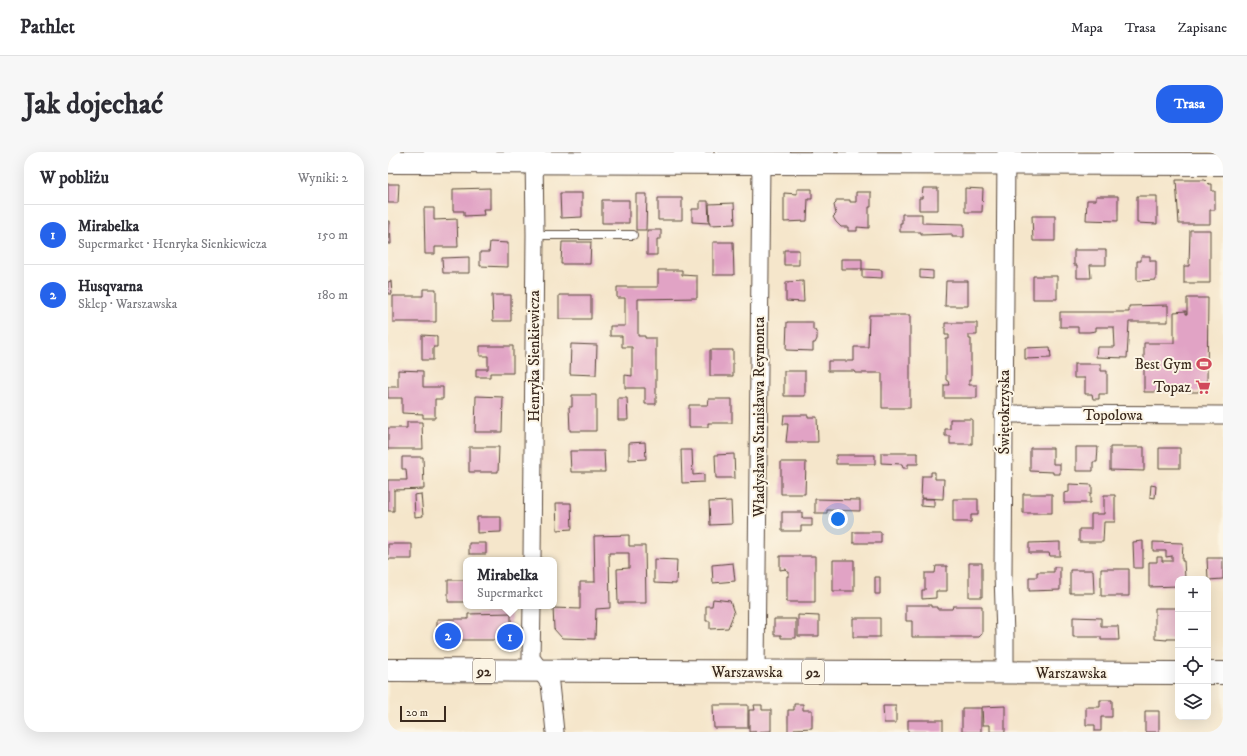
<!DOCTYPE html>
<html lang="pl">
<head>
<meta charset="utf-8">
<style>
	body { margin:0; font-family:"IM FELL DW Pica",serif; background:#f7f7f7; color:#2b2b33 }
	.controls { position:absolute; right:12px; bottom:12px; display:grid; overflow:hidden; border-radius:8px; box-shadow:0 4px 16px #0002 }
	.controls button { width:36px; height:36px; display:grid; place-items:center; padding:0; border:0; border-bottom:1px solid #e1e1e2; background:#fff; color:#2b2b33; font:20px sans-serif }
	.scale { position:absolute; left:12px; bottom:10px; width:46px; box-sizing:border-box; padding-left:4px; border:2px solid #3b2a1e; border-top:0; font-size:11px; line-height:14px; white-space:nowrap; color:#3b2a1e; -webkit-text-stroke:3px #fcf5e5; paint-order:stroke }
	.you { position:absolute; left:450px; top:367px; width:14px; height:14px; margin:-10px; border:3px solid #fff; border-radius:50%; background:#1a73e8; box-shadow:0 0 0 6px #1a73e833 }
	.badge { display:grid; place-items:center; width:26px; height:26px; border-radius:50%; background:#2563eb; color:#fff; font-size:13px; font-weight:700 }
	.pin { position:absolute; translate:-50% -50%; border:2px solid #fff; box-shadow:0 1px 4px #0006 }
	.popup { position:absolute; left:75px; top:405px; width:94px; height:52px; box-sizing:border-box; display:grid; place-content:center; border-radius:8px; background:#fff; filter:drop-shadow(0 1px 3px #0005); font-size:13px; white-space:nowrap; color:#7c7c81 }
	.popup b { font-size:15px; color:#2b2b33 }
	.popup::after { content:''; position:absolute; left:50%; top:100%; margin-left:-8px; border:8px solid transparent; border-top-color:#fff }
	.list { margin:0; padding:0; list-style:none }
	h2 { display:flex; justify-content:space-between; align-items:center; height:52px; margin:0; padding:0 16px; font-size:17px }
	h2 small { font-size:13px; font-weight:400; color:#7c7c81 }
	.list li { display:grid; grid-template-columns:26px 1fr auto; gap:12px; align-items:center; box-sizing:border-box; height:60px; padding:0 16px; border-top:1px solid #e1e1e2 }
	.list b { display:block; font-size:15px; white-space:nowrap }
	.list p { margin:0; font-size:13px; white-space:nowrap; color:#7c7c81 }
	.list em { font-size:13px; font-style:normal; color:#7c7c81 }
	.icon { flex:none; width:22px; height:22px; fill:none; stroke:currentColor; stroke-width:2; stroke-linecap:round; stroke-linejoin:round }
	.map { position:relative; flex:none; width:835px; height:580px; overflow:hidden; border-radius:16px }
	header { display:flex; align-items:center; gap:24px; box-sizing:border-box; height:56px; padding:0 20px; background:#fff; border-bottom:1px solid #e1e1e2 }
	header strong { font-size:19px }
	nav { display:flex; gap:22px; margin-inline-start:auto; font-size:14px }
	.intro { display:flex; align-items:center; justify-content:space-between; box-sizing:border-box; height:96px; padding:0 24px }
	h1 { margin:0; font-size:28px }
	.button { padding:10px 18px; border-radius:16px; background:#2563eb; color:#fff; font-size:14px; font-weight:700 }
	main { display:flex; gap:24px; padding:0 24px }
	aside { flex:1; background:#fff; border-radius:16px; box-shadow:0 4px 16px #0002 }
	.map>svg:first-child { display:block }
	.building { fill:#e1a3c5 }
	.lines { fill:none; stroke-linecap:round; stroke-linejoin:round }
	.lane-casing { stroke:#574638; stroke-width:10 }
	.street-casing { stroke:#574638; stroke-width:19 }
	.secondary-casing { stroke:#574638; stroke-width:24 }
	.primary-casing { stroke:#574638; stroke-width:24 }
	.lane { stroke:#fff; stroke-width:8 }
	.street { stroke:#fff; stroke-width:17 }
	.secondary { stroke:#fff; stroke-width:22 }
	.primary { stroke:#fff; stroke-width:22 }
	.labels { text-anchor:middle; stroke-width:4; stroke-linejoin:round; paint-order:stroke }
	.shield { fill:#fcf5e5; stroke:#75675a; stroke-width:1 }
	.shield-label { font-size:14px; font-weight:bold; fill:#3b2a1e }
	.street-label { font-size:15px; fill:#3b2a1e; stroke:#fcf5e5 }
	.poi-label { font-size:15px; fill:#3b2a1e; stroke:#fcf5e5; text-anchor:end }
</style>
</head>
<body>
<header>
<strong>Pathlet</strong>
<nav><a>Mapa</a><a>Trasa</a><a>Zapisane</a></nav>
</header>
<div class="intro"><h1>Jak dojechać</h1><a class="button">Trasa</a></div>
<main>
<aside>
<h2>W pobliżu<small>Wyniki: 2</small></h2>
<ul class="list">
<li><span class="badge">1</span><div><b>Mirabelka</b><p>Supermarket · Henryka Sienkiewicza</p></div><em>150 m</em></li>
<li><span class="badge">2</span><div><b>Husqvarna</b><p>Sklep · Warszawska</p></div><em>180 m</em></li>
</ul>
</aside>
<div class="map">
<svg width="835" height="580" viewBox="0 0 835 580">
	<rect width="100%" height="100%" fill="#fcf5e5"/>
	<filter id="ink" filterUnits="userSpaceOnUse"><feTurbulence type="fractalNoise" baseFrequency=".025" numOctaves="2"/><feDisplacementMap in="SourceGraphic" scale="8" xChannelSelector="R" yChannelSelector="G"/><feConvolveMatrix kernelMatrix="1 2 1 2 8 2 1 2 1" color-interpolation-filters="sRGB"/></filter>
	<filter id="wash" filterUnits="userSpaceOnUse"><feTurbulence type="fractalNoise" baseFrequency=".012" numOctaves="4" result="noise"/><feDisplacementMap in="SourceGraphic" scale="16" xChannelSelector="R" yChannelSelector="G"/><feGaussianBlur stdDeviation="0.9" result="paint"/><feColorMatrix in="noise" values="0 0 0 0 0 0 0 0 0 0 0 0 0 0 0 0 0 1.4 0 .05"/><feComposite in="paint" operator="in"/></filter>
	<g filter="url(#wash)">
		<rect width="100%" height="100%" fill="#f5e6cb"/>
		<g id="blocks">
			<path class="building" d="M788 28H817L821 32H824V39H827V58H822V72H791Z
				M0 32H11L10 51H0Z
				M102 36V57H95L96 63 76 64V59H65V37Z
				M535 36H550V58H531V46H534Z
				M577 36 595 37 594 60H577Z
				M409 37H424V47H420L419 69 396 70V41L409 42Z
				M468 40H483V55H481V76L469 75V79H460V75H453L448 70 445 65 448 62 446 53 448 51V48H462V50H468Z
				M172 41H194V65L173 66Z
				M248 42H259L258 78H248Z
				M708 44H730V69L698 68 699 48H708Z
				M749 44H769V72L749 71Z
				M270 46H294V68H270Z
				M214 48H241V71H214Z
				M312 49H320L321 71 304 70V57H312Z
				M346 51 347 72 322 73 321 52Z
				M36 56H46V68L69 67 70 95H47V102H37Z
				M514 62H534V71L576 72V85H564V82L533 83V80H512V71H514Z
				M644 64H667V89H645Z
				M0 69H2L3 92H0Z
				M259 78H273V87H269V103H259Z
				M802 78H822V131H796V114H801Z
				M102 90 120 91V115L92 114V100H101Z
				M174 90H203L202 112H173Z
				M325 90H345L346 123H325Z
				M396 98H411V113H396Z
				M686 98H718V113H702L703 126H689V113H686Z
				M753 104H762V109H768V128L749 129V109H753Z
				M81 105V121H55L54 106Z
				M453 107H474V117H453Z
				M474 117 494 118V126L474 125Z
				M270 118H294V123L309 124V146L250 147V184H257V186H268V252H257V236H237V223L244 224V195H234V184H222V174H237V146H229V135H270Z
				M532 118 545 119V127L532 126Z
				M645 124H669V147H645Z
				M3 129 4 142H0V130Z
				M415 129 416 150 398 149V130Z
				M558 129H580V154H557Z
				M35 137H48V170H5V144H35Z
				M104 143H123V169H105Z
				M171 143H203V167H171Z
				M799 146H820L819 231 810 240H756V191H786V160L798 159V162H799Z
				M780 153V170H741L739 206 708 205 709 195H727L726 175H708V179L701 180H690V175H672V160H741V154Z
				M481 163H522V256H494V221H467L466 219H440V209H466V195H480Z
				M399 170H425V178H427L429 182V187L427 191H425V199L398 198Z
				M557 171H589V183H581V187H583V228H581V233H589V246H556V233H561L560 229 558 228V187H561V183H557Z
				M34 183 49 184V195H45V208H34Z
				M183 192 209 193 208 223 182 222Z
				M92 194H125V221H102V225H88V217H100V204H92Z
				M662 195 663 206 637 207V196Z
				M322 198H345V224H322Z
				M686 212H713V219H719V242H711V247H705L704 242H697V226H686Z
				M10 218 35 219V235H55V247H47V266H35V262L14 261V246H0V235H10Z
				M396 219H417V244H396Z
				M184 243H208V279H182L181 255H184Z
				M88 244 115 245 114 280H87Z
				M230 246H239L240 268H230Z
				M321 247H344V271H320V275H301V253H320Z
				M396 263H420V265H429L430 290H398L400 272H395Z
				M562 267H584V292H562V284H557V277H562Z
				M19 270H34L35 297H0V276H19Z
				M257 290 258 307 241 308V291Z
				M81 295H111L110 320H81Z
				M688 295H710L709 310H705V319H688Z
				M722 295H756V319L722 318Z
				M642 296H665V312H672V322H665V320L642 319Z
				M771 296H792V316H771Z
				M293 298H304L305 323 316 322V330L294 331Z
				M182 299H216L217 320H183Z
				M493 301H530V312H520V316H515L514 312 493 311Z
				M346 302 347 326H328L327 303Z
				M448 303H487V312H448Z
				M14 305H35L36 337 6 338V359H0V328H19L18 317H14Z
				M393 310H418L417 342H393Z
				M543 320H547V327H556L555 347 533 346 534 324H543Z
				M681 332 704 333V341H702V351H676V341L681 340Z
				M763 333 768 334 767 346 762 345Z
				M33 342 35 364 27 365 26 343Z
				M635 342H664V361H635Z
				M716 343H727V370H716L715 390H691V377H703V362H716Z
				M427 347 472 348V359L439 358V361H427Z
				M533 347H546V355L533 354Z
				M565 347H590V363H583V370H565Z
				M343 349 344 372 322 373 321 350Z
				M168 351H183L184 377 169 378Z
				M394 360H414V366H424V374H413V379H394Z
				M89 365H113V380L89 381Z
				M465 380H493V391H465Z
				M241 383V394H257L258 451H230L229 417 241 416V401H221L222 456 208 457 207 487 174 486 166 477 165 456 192 457V430H207L206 384Z
				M755 389V416H746L745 390Z
				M672 390V404H662L661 401H641V391Z
				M765 390 795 391 794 409H796L797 427H790V434L761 435V410H769V405H774V409H784V404L778 405V399H765Z
				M81 391H98V402H81Z
				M0 392H24V407H0Z
				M392 404H427V450H398L397 448H399V424H401V420H399L398 417 392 418Z
				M819 406H835V427L820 428Z
				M266 407 289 408 288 432 266 431Z
				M445 408H466V439H445Z
				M345 411 347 429 325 431 324 413Z
				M581 411H594V445H581Z
				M548 414H559V439H548V446L534 447V438H537V421H547Z
				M666 415H672V438L641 439V425H649V420H666Z
				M713 417H741V444H713Z
				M682 418H705L706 441H682Z
				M487 425H492V442H487Z
				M60 428H78V450H60Z
				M325 447 342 449 346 461 340 476 322 477V469H318V454H324Z
				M518 453H543V455H549V457H564L565 454H594V482L591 485H524V469H518Z
				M767 456H790V487H779V488L767 487Z
				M123 461V479L118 484 114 483V488H49V467H80V462Z
				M410 463 431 464V484H410Z
				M685 465 713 466V474H730L731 488H713V485H685Z
				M465 466H492V485H465Z
				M386 467H408V486H393V483H386Z
				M712 548H724V565H713V579H707V573H698V555H712Z
				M406 552H415V558H424V576L406 577V580H400V558H406Z
				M325 553H360V576H326Z
				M366 553H374V558H383V579L361 580V558H367Z
				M495 554H508V571H496Z
				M617 554V580H602V573H595L594 555Z
				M574 556H593V580H574Z
				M757 559H771V580H757Z
				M520 568H555V580H520Z"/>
		</g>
	</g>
	<g filter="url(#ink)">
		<use href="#blocks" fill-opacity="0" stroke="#574638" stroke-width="1"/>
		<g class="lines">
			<g class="lane-casing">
				<path id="lane" d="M147 83H245"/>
			</g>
			<g class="street-casing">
				<path id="street" d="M615 262 835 263
					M144 408 147 83 146 0
					M144 454 143 506 162 532 167 580
					M368 520 373 11
					M617 521V484L615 423 618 0"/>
			</g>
			<g class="secondary-casing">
				<path id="secondary" d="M0 10 835 12"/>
			</g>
			<g class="primary-casing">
				<path id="primary" d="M0 518 790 521
					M820 521H835"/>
			</g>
			<use href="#lane" class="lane"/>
			<use href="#street" class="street"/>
			<use href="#secondary" class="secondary"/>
			<use href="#primary" class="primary"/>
		</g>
	</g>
	<defs>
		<g id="stadium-bare" transform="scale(1.2)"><path d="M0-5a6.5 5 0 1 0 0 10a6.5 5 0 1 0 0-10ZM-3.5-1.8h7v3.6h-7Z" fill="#d1495b" stroke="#fcf5e5" stroke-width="2.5" paint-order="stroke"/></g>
		<g id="supermarket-bare" transform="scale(1.2)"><path d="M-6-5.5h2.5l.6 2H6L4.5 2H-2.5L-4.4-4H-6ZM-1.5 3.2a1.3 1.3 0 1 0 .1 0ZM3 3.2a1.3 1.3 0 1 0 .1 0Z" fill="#d1495b" stroke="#fcf5e5" stroke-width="2.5" paint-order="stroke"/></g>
	</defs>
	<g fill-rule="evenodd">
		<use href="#stadium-bare" x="816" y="212"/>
		<use href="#supermarket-bare" x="815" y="235"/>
	</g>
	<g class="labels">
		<g class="shield">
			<rect x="85" y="507" width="22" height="24" rx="3"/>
			<rect x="414" y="508" width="22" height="24" rx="3"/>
		</g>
		<g class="shield-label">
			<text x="96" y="524">92</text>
			<text x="425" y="525">92</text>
		</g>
		<g class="street-label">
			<text transform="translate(146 204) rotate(-90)" y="5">Henryka Sienkiewicza</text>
			<text transform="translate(616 260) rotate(-90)" y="5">Świętokrzyska</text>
			<text x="725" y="268">Topolowa</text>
			<text transform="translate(371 265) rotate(-90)" y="5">Władysława Stanisława Reymonta</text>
			<text x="359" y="525">Warszawska</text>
			<text x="683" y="526">Warszawska</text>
		</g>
		<g class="poi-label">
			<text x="804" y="217">Best Gym</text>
			<text x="803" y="240">Topaz</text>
		</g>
	</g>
</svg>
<div class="controls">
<button>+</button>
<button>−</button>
<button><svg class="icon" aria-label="locate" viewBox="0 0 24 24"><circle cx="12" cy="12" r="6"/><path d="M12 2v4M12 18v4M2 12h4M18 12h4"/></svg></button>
<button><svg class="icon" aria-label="layers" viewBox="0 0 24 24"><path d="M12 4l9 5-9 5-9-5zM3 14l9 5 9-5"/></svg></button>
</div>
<div class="scale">20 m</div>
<div class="you"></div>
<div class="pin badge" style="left:122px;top:485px">1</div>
<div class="popup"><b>Mirabelka</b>Supermarket</div>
<div class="pin badge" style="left:60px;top:484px">2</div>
</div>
</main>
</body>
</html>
